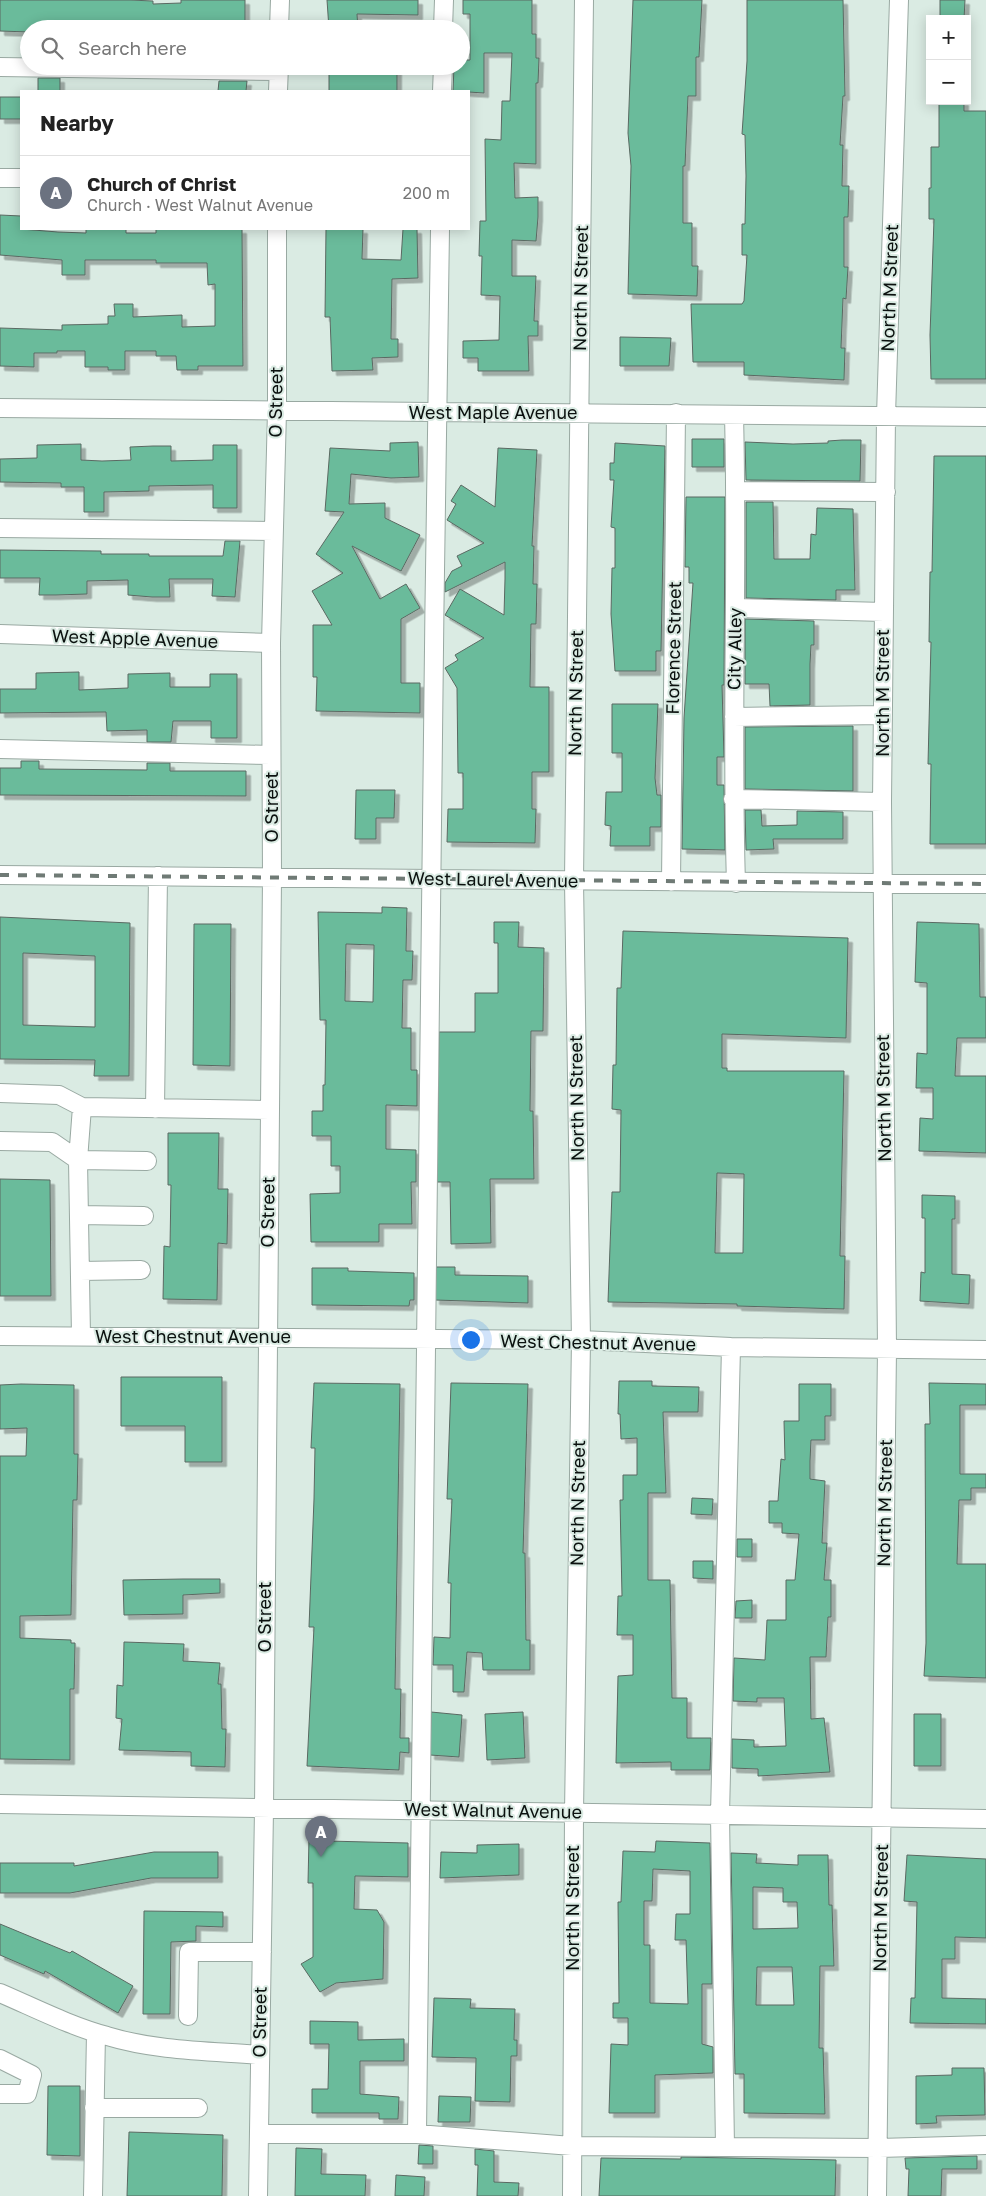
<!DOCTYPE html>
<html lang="en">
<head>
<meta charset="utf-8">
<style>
	body { margin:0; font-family:"Golos Text",sans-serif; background:#f6f6f6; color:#222 }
	.controls { position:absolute; right:15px; top:15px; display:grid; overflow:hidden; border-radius:0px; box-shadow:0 2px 12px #0003 }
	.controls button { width:45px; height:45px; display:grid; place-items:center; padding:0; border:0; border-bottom:1px solid #e0e0e0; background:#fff; color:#222; font:25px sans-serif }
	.you { position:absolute; left:470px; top:1339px; width:18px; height:18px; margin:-12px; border:4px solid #fff; border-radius:50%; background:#1a73e8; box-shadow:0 0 0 8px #1a73e833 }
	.badge { display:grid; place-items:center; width:32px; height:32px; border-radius:50%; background:#2563eb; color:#fff; font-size:16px; font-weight:700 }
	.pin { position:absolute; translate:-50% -41px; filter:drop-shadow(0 1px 2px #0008) }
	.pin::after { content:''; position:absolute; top:26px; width:18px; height:15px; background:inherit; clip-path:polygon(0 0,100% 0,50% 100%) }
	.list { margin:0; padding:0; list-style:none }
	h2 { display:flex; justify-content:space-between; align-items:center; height:65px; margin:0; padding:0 20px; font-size:21px }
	h2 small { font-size:16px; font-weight:400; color:#767676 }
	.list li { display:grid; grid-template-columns:32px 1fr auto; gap:15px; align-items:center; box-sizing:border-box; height:75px; padding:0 20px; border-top:1px solid #e0e0e0 }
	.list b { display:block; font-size:19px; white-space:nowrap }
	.list p { margin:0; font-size:16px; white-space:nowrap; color:#767676 }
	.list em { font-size:16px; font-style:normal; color:#767676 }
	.icon { flex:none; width:28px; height:28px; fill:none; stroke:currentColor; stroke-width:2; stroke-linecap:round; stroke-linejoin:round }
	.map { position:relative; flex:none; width:986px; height:2196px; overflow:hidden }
	.search { position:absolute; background:#fff; box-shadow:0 2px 12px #0003; left:20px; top:20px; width:450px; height:55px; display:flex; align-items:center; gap:12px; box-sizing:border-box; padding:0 18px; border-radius:28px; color:#767676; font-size:19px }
	.panel { position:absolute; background:#fff; box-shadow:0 2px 12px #0003; left:20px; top:90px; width:450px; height:140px; border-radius:0px }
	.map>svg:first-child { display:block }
	.building { fill:#6bbb9b; stroke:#5a6962; fill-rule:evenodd; filter:url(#shadow) }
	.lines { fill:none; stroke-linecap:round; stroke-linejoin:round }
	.minor-casing { stroke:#99a9a2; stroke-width:20 }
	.minor { stroke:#fff; stroke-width:18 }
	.rail { stroke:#6f7a75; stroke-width:4; stroke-dasharray:9 9; stroke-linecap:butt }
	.labels { text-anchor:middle; stroke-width:4; stroke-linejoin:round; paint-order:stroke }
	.street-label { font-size:18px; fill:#0b110f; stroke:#daebe3 }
</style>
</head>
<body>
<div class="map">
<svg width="986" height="2196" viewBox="0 0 986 2196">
	<defs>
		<filter id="shadow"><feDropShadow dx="4.5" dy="4.5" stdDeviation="0" flood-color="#0004"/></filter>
	</defs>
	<rect width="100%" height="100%" fill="#daebe3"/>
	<path class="building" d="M0 0H130L153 1V4L181 3V0H245V29L61 24V29H29V32L0 31Z
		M327 0H418V15L357 14 358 29H329Z
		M463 0H532V34H536V58H539L538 83H536V164L514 163 515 198 538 197V217L536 241 512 240V276H536L534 321H538V336H528L529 371H478V358H463V341L499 340 500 296 481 295 482 256H479L480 221H486L485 139 501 140 502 101H510L512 53H484V93L453 91 454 66H461V60H470V14H463Z
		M633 0H702L699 57H696V96H688L685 166H683V223H692V266H698L697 296 628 294 631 166 628 133Z
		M747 0H843L845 96H843L840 145H843L842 186H849L848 217H844V267H848L846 299 843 298 841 348H845L844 380 744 375V362H693L691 304H742L744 301 747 255H742V224H745L746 176 745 135 742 134 747 61Z
		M940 0H965L964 19H940Z
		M329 66H397V91H329Z
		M38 78H60V91H38Z
		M219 81H247L246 91H218Z
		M0 97H21V119H0Z
		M939 101H964V111H986V379H931L930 335 934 219H929V188H931V147H939Z
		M0 215 21 216V229L58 232 86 233V229H126V233H156V229H242L243 366H198V370H177L176 356H156V351H125V370H108V367H85V351H57V353H34V367L0 366V328L62 330V325L108 324V316H115L114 304H133V317L182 315V327L215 326V284L208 285 207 263H156V260H85V275H62V260L0 255Z
		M326 229H363L362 259 401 260 403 229H417L418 278 392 279 391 339H398V357L372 358 373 370 332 371 330 317H325Z
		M620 337 671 338 669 366H620Z
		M692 439H724V467H692Z
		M842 440H861L860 481 746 480 745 442 793 444 828 443V441Z
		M418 442 419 477 391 478 351 474 349 504 385 503V518L420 535 401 571 352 546 380 599 406 584 420 608 401 619V683H420V713L316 711 317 677H313V625H332L312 591 343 573 316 554 344 512 325 511 330 448 390 451V443Z
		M615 443 665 446 661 651H656V671H615L611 614 612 568H615V528L611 527 614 480H610V463H614Z
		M81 444V460L102 461 131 460 130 447 153 446H171V461L213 460V445H237V508H213V485L149 486V491L104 492V512H84V487H61V483L0 482V459L37 458V445Z
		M498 448 537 450 532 546H534L533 584H537L536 624H531L530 687H549V772H532V809H536L535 843 447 842 448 809H463V773H458L457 688 445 668 458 660 455 655 484 638 445 615 460 589 504 615 505 579V562L445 592V583L452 571 462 566 457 556 484 543 447 520 456 504 451 501 461 485 495 507Z
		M934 456H986V844H930L931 764H928L931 642H929L930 572H932Z
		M686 497H725L724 685H722L724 757H717V785H724L725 850 682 849 684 718 693 583H689V567H685Z
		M746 502H773L774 559H810L811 534 816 535 817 508 853 509 855 590H836V600L746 598Z
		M225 541H240L235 597 212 596 213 579H169L170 597H152L128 595V580L87 581V594L56 595H39L40 578H0V550L101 551V554H149V556H223Z
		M745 619 814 621V645H811L810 664V705L770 706 769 684H745Z
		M79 672V690L128 688V674L170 673V687H210V674H237V738H211V721H173L171 742H147V730L107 731 106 712 0 713V689H36V673Z
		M612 704H658L655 778 657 795H661V827H650V846H610L611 826 605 825 606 792H622V753H612Z
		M853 726V791L745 789V727Z
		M21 761H39V769L147 770V763H170V771H246V796L0 795V768H21Z
		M356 790H395L394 818H376V839H355Z
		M745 810H761L762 826 797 825V811L843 812V839H773L774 849 746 850Z
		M382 907 407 908 406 951H413L412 980H403L402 1028H411V1070H417V1106L386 1105V1149L416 1150V1182H411L412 1224H379V1242H311L310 1194 340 1193V1166H331V1136H312V1111H323V1085H325L326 1020H320L318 912 382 913ZM346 944 374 945 373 1002 345 1001Z
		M0 917 130 923 129 1076H94L95 1060 0 1059ZM23 953 95 956V1027L23 1025Z
		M494 922H519L518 947 544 948 543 1031H531L530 1111H533L534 1179H490L491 1243 451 1244 450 1182H437L439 1032H475V993H498V943H494Z
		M917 922 979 924 980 997H986V1038H957L955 1076H986V1153L919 1151 920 1118 933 1119V1088H916L917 1053 927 1054V983L915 982Z
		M194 924H231L230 1066 193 1065Z
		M623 931 848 938 846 1038 722 1034V1068H727V1071H844L840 1256H845L844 1309 737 1306V1304L608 1302 612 1192H620L621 1110 612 1109 613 1065H616L617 988H621ZM717 1173 744 1174 743 1253H715Z
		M168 1133H219L218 1189H228L227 1244 218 1243 217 1300 163 1299 164 1246 170 1247 171 1185H168Z
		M0 1179 50 1180 51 1296H0Z
		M922 1195 955 1196V1219H952V1274L970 1275 969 1304 920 1301 921 1272 925 1273V1218H922Z
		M436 1267H455V1275L528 1276V1303L435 1300Z
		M312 1268H348V1271L414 1273V1300H410L409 1306 312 1305Z
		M121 1377H222V1462H185V1426H121Z
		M619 1381H652V1386L699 1387 698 1412H663L666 1493H648V1580H670L672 1698H687V1738H711L710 1770H671V1762L616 1763 618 1676 633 1675V1635H617L618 1596H622L620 1500H623V1475H637V1438L621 1439 620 1414H618Z
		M314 1383 400 1384 395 1689H401L400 1738H409V1753L400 1752 399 1770 307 1766 314 1627H309L314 1499 315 1448H311Z
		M451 1383 528 1384 523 1553H525L526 1640H530V1670H483L482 1653 467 1652 464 1692H453V1665H433L434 1637 450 1638 451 1583H448L452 1499H447Z
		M929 1383 986 1384V1405H960V1474H986V1488H971V1500H959L957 1564H986V1678L924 1676 926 1643 925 1424H930Z
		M21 1384 74 1385V1454H78L77 1500H73L71 1615 20 1616V1638L71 1640V1643H75L74 1689H70V1760L0 1759V1456H26L27 1428 0 1429V1385Z
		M799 1384H831V1416H825V1440H811L810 1461V1479L825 1481 822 1543H827L824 1580H831V1617H828L826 1657H810L811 1719 824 1718 830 1772 758 1776V1769L732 1768V1739L754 1740V1747L786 1746 784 1698H757V1702L733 1701 734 1658 765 1660 767 1620H786V1580H795L799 1534 782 1533V1523H769V1501H778L781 1459 785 1460 784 1421H799Z
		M692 1498 713 1499 712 1515 691 1514Z
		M737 1539H752V1557H737Z
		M693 1561H713V1579L693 1578Z
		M183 1579H220V1593L183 1595V1614L124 1615 123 1580Z
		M752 1600V1618H735L736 1601Z
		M124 1642 184 1644 183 1661 220 1663 218 1684H221L222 1729H226L225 1767 191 1766V1752L119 1750 122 1719 116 1718 117 1685 123 1686Z
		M431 1712 462 1715 459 1757 430 1755Z
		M523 1712 525 1758 487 1760 485 1714Z
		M914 1714H941V1766H914Z
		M328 1837 327 1841 408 1843V1877L355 1876 354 1909 377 1910 384 1922 383 1979 336 1983 320 1992 301 1964 313 1957V1883H308L309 1838Z
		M656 1841 710 1843 712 1984H702V2044L713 2047V2073L655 2075V2113H609L611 2044 628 2045V2018H613V2003H619L618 1902H621L623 1851 655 1852ZM653 1869 690 1871V1914H676L675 1940H686L688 2004 650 2003V1945H644V1901H652Z
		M519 1844V1875L440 1878 441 1852 477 1853V1845Z
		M154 1852H218V1878H151L70 1893H0V1863H74V1866Z
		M731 1853 757 1854 756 1863 798 1865V1855H828L829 1905H832L834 1966H820L819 2048H823L825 2114 744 2113V2074H735ZM753 1887 783 1888V1902H797L798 1928 753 1929ZM757 1967H792L794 2005H756Z
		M907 1855 986 1859V1938L955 1937V1959H942V1998L986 1999V2024L910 2023 911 1998H915L917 1902 904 1901Z
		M144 1911 223 1912V1927L196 1926V1941L171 1942 170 2014H143Z
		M0 1924 70 1953 72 1951 133 1986 118 2013 45 1971 44 1974 0 1955Z
		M434 1998 471 1999 470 2008 515 2009 514 2040H517V2056H511L510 2102 475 2101 476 2058 432 2057Z
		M310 2021 358 2022V2040L404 2039V2061H360V2094L399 2097 398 2119H379V2113H312V2089H328L329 2044H310Z
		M952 2068H984L985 2115 936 2116 937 2123 916 2124V2076L952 2075Z
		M48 2086H80V2156L47 2155Z
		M439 2096 471 2097 470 2122H438Z
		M129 2132 223 2135 222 2196H127Z
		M419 2145 433 2146V2164H418Z
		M296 2148 322 2149 321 2174 366 2175 365 2196H295Z
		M475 2149 494 2151V2182L519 2183 518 2196H477L478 2165H475Z
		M977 2156V2169H942L941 2196H908L909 2169H906L905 2158Z
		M681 2157 836 2160 835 2196H599L601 2158 681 2159Z
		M396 2175 425 2177 424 2196H395Z"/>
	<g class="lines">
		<g class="minor-casing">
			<path id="minor" d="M279 29 280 0
				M443 29 444 0
				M0 67 279 71
				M278 91 279 66
				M442 91 443 66
				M0 178H21
				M0 408 986 417
				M734 415C738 571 731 727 736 883
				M736 491 886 492
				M0 528 274 531
				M736 608 884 612
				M0 634 271 643
				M734 717 883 715
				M0 749 271 755
				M733 799 882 802
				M0 875 986 884
				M671 882 676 413
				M0 1093 59 1095 82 1107 269 1110
				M155 1109 158 876
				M0 1141 52 1142 78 1160 82 1107
				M79 1215 144 1216
				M80 1271 141 1270
				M0 1336 581 1340 731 1347 986 1350
				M81 1336 78 1160 147 1161
				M0 1804 986 1819
				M0 1993C35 2008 70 2026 107 2036 156 2051 209 2051 260 2055
				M188 2016 189 1952H262
				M0 2059 32 2075 27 2094H0
				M94 2108H198
				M259 2134H417L572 2146 879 2148 986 2145
				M417 2134C420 1499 431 864 440 229
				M725 2147 720 1815 731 1347
				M93 2196 96 2033
				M258 2196 264 1809 272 877 271 643 277 411V229
				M572 2196 574 1813 581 1340 574 881 584 0
				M877 2196 887 1349 882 802 886 416 899 0"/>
		</g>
		<use href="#minor" class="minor"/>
		<path class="rail" d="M0 875 986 884"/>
	</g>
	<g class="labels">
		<g class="street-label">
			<text transform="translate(581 288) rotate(-89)" y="6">North N Street</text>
			<text transform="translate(890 288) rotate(-88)" y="6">North M Street</text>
			<text transform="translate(276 402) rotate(-89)" y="6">O Street</text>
			<text x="493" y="419">West Maple Avenue</text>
			<text transform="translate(135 639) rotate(2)" y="6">West Apple Avenue</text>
			<text transform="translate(674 648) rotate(-89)" y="6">Florence Street</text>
			<text transform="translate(735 649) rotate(-89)" y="6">City Alley</text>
			<text transform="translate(576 693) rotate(-89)" y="6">North N Street</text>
			<text transform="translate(883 693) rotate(-90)" y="6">North M Street</text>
			<text transform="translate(272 807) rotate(-90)" y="6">O Street</text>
			<text transform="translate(493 880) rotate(1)" y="6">West Laurel Avenue</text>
			<text transform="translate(577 1098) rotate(-91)" y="6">North N Street</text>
			<text transform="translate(884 1098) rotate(-91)" y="6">North M Street</text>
			<text transform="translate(268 1212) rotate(-89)" y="6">O Street</text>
			<text x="193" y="1343">West Chestnut Avenue</text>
			<text transform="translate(598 1343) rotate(1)" y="6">West Chestnut Avenue</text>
			<text transform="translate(578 1503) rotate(-89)" y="6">North N Street</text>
			<text transform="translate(885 1503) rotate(-89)" y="6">North M Street</text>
			<text transform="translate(265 1617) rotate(-90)" y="6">O Street</text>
			<text transform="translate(493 1811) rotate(1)" y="6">West Walnut Avenue</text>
			<text transform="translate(573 1908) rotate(-90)" y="6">North N Street</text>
			<text transform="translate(881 1908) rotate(-89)" y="6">North M Street</text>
			<text transform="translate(260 2022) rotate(-89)" y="6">O Street</text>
		</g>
	</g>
</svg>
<div class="controls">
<button>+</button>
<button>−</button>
</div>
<div class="you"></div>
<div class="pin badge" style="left:321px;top:1857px;background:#6b7280">A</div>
<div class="search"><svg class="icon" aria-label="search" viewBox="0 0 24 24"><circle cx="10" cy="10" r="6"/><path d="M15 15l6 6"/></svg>Search here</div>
<section class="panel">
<h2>Nearby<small></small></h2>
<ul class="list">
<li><span class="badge" style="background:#6b7280">A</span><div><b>Church of Christ</b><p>Church · West Walnut Avenue</p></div><em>200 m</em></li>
</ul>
</section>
</div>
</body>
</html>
